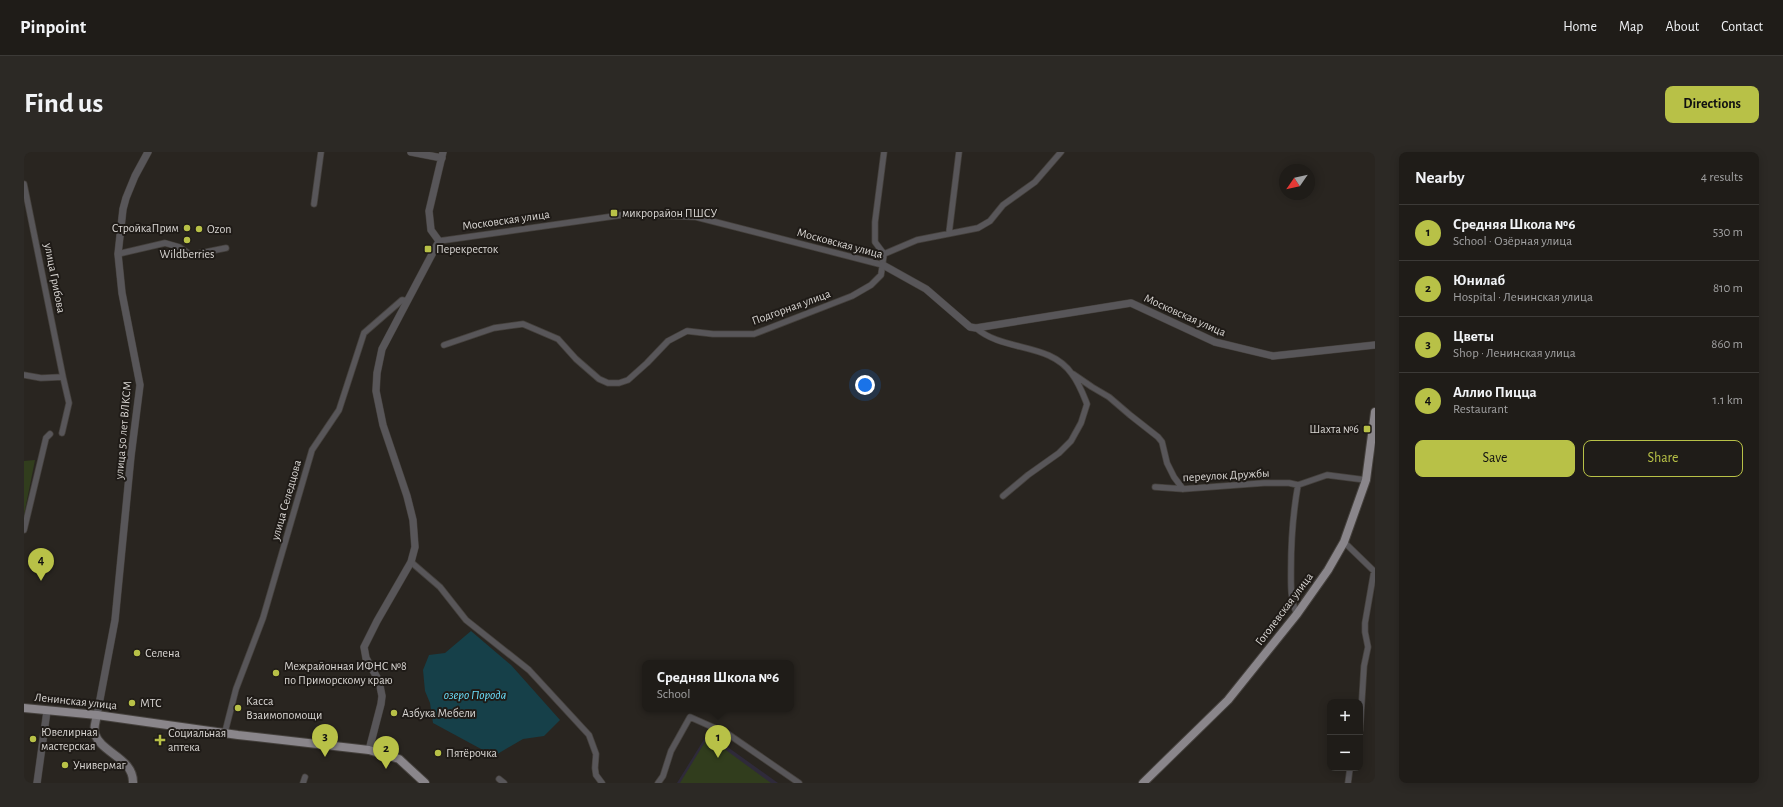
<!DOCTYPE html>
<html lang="en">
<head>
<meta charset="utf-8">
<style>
	body { margin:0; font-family:"Alegreya Sans",sans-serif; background:#2c2925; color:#f1f3f6 }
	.controls { position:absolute; right:12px; bottom:12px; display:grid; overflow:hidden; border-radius:8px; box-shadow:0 2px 10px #0003 }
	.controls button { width:36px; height:36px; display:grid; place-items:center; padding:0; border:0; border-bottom:1px solid #3c3a37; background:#1f1c18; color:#f1f3f6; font:20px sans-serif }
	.compass { position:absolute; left:1255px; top:12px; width:36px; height:36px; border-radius:50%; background:#1f1c18; box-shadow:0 2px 10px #0003; rotate:236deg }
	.you { position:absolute; left:841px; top:233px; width:14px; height:14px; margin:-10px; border:3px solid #fff; border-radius:50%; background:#1a73e8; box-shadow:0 0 0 6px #1a73e833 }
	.badge { display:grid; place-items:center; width:26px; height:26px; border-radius:50%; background:#b8c147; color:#111; font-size:13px; font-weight:700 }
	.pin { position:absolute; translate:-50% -33px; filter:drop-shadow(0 1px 2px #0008) }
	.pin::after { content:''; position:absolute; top:21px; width:14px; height:12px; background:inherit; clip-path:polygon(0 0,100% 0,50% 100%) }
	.popup { position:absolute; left:618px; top:508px; width:152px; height:52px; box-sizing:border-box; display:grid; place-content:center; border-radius:8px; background:#1f1c18; filter:drop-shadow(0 1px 3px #0005); font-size:13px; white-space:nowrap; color:#a1a1a2 }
	.popup b { font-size:15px; color:#f1f3f6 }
	.popup::after { content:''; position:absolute; left:50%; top:100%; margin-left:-8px; border:8px solid transparent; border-top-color:#1f1c18 }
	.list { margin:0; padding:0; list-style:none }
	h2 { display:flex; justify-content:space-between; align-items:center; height:52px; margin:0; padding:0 16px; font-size:17px }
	h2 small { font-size:13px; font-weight:400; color:#a1a1a2 }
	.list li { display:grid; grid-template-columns:26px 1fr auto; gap:12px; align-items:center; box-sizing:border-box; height:56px; padding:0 16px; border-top:1px solid #3c3a37 }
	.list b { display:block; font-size:15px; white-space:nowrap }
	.list p { margin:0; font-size:13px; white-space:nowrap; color:#a1a1a2 }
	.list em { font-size:13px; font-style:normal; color:#a1a1a2 }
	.actions { display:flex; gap:8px; padding:12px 16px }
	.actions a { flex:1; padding:9px 0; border:1px solid #b8c147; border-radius:8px; text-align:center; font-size:14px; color:#b8c147 }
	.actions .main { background:#b8c147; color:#111 }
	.map { position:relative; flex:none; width:1351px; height:631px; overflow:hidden; border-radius:8px }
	header { display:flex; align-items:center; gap:24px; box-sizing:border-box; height:56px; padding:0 20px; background:#1f1c18; border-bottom:1px solid #3c3a37 }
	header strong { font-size:19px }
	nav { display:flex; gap:22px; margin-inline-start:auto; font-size:14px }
	.intro { display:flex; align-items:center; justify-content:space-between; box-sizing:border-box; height:96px; padding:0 24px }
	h1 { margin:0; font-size:28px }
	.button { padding:10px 18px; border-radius:8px; background:#b8c147; color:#111; font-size:14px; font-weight:700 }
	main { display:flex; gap:24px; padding:0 24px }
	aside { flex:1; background:#1f1c18; border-radius:8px; box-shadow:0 2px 10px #0003 }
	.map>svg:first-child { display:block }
	.education { fill:#2f2a3a }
	.green { fill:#313d1d }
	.water { fill:#164049 }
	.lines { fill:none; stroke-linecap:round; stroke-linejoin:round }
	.minor-casing { stroke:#45413d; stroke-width:7 }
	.tertiary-casing { stroke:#45413d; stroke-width:8 }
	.secondary-casing { stroke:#45413d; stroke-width:10 }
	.primary-casing { stroke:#45413d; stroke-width:10 }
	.minor { stroke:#585659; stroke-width:5.5 }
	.tertiary { stroke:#585659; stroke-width:7 }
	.secondary { stroke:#747175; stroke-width:8 }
	.primary { stroke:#8a868b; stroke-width:8 }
	.poi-dot { fill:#b8c147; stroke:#1f1b17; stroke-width:1.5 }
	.labels { text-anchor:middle; stroke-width:4; stroke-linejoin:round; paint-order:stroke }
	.poi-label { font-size:12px; fill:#d9d6d3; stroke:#1f1b17; text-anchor:start }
	.street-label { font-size:12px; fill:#d9d6d3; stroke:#1f1b17 }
	.water-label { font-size:13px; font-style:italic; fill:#6addf9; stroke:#1f1b17 }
</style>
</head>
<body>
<header>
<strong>Pinpoint</strong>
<nav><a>Home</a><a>Map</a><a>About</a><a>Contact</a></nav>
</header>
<div class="intro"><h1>Find us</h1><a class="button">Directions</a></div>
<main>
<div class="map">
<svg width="1351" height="631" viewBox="0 0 1351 631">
	<rect width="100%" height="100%" fill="#292520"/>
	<path class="education" d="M684 581 754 631H653Z"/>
	<path class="green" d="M11 308 0 363V309Z
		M684 585 747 631H656Z"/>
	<path class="water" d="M447 479 487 513 536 568 520 584 499 587 470 604 409 571 406 551 401 539 399 518 405 503 421 501Z"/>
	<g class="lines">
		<g class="minor-casing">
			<path id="minor" d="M0 32 39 225
				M290 52 297 0
				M925 81 935 0
				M415 89 605 62 672 65 859 113
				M94 102 141 91 155 95 167 103 202 96
				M860 102 851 90V70L860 0
				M952 176C979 200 1026 190 1048 222 1055 231 1059 242 1063 252L1057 271 1047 289 1035 301 1004 323 979 344
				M420 193 470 176 499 172 534 187 552 207 575 227 584 231H595L604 228 623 211 644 189 663 179 689 182H730L828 144 847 133 857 123 860 102 893 88 954 76 966 69 979 53 1011 30 1037 0
				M1049 222 1068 235 1085 245 1106 263 1134 285 1138 290 1143 311 1150 325 1159 337
				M0 223 17 226 39 225 45 251 38 281
				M1131 335 1159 337 1240 331H1265L1274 333 1303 323 1342 328
				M0 378 22 286 26 282
				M1320 390 1351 420
				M387 410 416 435 442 468 505 518 565 583 572 602 571 616 572 623 578 631
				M1273 462C1266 448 1267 432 1267 417 1267 388 1269 361 1274 333
				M1336 578 1340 514 1344 495 1341 480V471L1350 419
				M201 580 212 537 239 466 288 298 315 258 340 181 378 148 383 149
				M475 627 480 631
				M279 631 281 625
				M634 631 639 624 647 599 666 565 704 582 775 631
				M1324 631 1326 616"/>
		</g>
		<g class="tertiary-casing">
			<path id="tertiary" d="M387 0 418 6
				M859 113 902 137 946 175 952 176 1107 151 1191 190 1249 204 1351 193
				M73 563 91 468 107 304 116 233 98 141 94 102 99 57 102 46 111 24 124 0
				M345 598 357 552 358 544 355 529 342 506 340 495 353 469 387 410 391 395 389 368 383 344 359 273 352 239 353 221 358 197 415 89 407 78 405 59 419 0
				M13 631 23 559"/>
		</g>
		<g class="secondary-casing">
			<path id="secondary" d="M73 563C72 569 69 576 71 582 77 601 110 606 109 631"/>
		</g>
		<g class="primary-casing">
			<path id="primary" d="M0 556 73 563 214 583 345 598 375 607 401 631
				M1119 631 1204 548 1273 462 1304 418 1320 390 1342 328 1351 260"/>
		</g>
		<use href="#minor" class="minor"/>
		<use href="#tertiary" class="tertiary"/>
		<use href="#secondary" class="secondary"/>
		<use href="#primary" class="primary"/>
	</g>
	<g class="poi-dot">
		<rect x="586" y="57" width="8" height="8" rx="2"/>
		<circle cx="163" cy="76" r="4"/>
		<circle cx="175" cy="77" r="4"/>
		<circle cx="163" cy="88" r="4"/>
		<rect x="400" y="93" width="8" height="8" rx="2"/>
		<rect x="1339" y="273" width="8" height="8" rx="2"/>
		<circle cx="113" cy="501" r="4"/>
		<circle cx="252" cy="521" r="4"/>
		<circle cx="108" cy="551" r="4"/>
		<circle cx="214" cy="556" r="4"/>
		<circle cx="370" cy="561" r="4"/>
		<circle cx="9" cy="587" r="4"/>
		<path d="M134 582h4v4h4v4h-4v4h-4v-4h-4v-4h4z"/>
		<circle cx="414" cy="601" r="4"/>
		<circle cx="41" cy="613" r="4"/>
	</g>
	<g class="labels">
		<g class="poi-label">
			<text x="598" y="65">микрорайон ПШСУ</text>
			<text x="155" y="80" text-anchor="end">СтройкаПрим</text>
			<text x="183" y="81">Ozon</text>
			<text x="412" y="101">Перекресток</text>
			<text x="163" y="106" text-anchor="middle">Wildberries</text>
			<text x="1335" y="281" text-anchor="end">Шахта №6</text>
			<text x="121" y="505">Селена</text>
			<text x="260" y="518">Межрайонная ИФНС №8<tspan x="260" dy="14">по Приморскому краю</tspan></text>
			<text x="222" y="553">Касса<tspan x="222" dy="14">Взаимопомощи</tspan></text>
			<text x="116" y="555">МТС</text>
			<text x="378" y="565">Азбука Мебели</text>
			<text x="17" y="584">Ювелирная<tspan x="17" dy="14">мастерская</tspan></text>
			<text x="144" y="585">Социальная<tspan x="144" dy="14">аптека</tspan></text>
			<text x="422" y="605">Пятёрочка</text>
			<text x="49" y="617">Универмаг</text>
		</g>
		<g class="street-label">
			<text transform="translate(482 68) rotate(-8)" y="4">Московская улица</text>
			<text transform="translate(816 91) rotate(15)" y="4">Московская улица</text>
			<text transform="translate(31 126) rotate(79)" y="4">улица Грибова</text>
			<text transform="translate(767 155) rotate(-20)" y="4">Подгорная улица</text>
			<text transform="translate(1161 163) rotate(24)" y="4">Московская улица</text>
			<text transform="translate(99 278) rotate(-85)" y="4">улица 50 лет ВЛКСМ</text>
			<text transform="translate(1202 323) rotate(-3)" y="4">переулок Дружбы</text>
			<text transform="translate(262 348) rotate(-74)" y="4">улица Селедцова</text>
			<text transform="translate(1260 457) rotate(-53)" y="4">Гоголевская улица</text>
			<text transform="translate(52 549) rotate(6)" y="4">Ленинская улица</text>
		</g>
		<g class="water-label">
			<text x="451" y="547">озеро Порода</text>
		</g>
	</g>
</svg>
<div class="controls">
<button>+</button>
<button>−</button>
</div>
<svg class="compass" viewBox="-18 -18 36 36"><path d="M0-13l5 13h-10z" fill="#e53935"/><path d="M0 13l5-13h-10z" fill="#a1a1a2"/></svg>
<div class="you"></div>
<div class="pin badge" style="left:694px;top:606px">1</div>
<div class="popup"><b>Средняя Школа №6</b>School</div>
<div class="pin badge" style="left:362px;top:617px">2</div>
<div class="pin badge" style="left:301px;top:605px">3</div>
<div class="pin badge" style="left:17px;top:429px">4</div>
</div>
<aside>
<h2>Nearby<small>4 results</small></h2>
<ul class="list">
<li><span class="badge">1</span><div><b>Средняя Школа №6</b><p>School · Озёрная улица</p></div><em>530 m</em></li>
<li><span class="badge">2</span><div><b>Юнилаб</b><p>Hospital · Ленинская улица</p></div><em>810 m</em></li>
<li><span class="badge">3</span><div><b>Цветы</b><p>Shop · Ленинская улица</p></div><em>860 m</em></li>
<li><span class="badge">4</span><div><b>Аллио Пицца</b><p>Restaurant</p></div><em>1.1 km</em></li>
</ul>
<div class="actions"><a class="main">Save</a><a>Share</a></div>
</aside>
</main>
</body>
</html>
